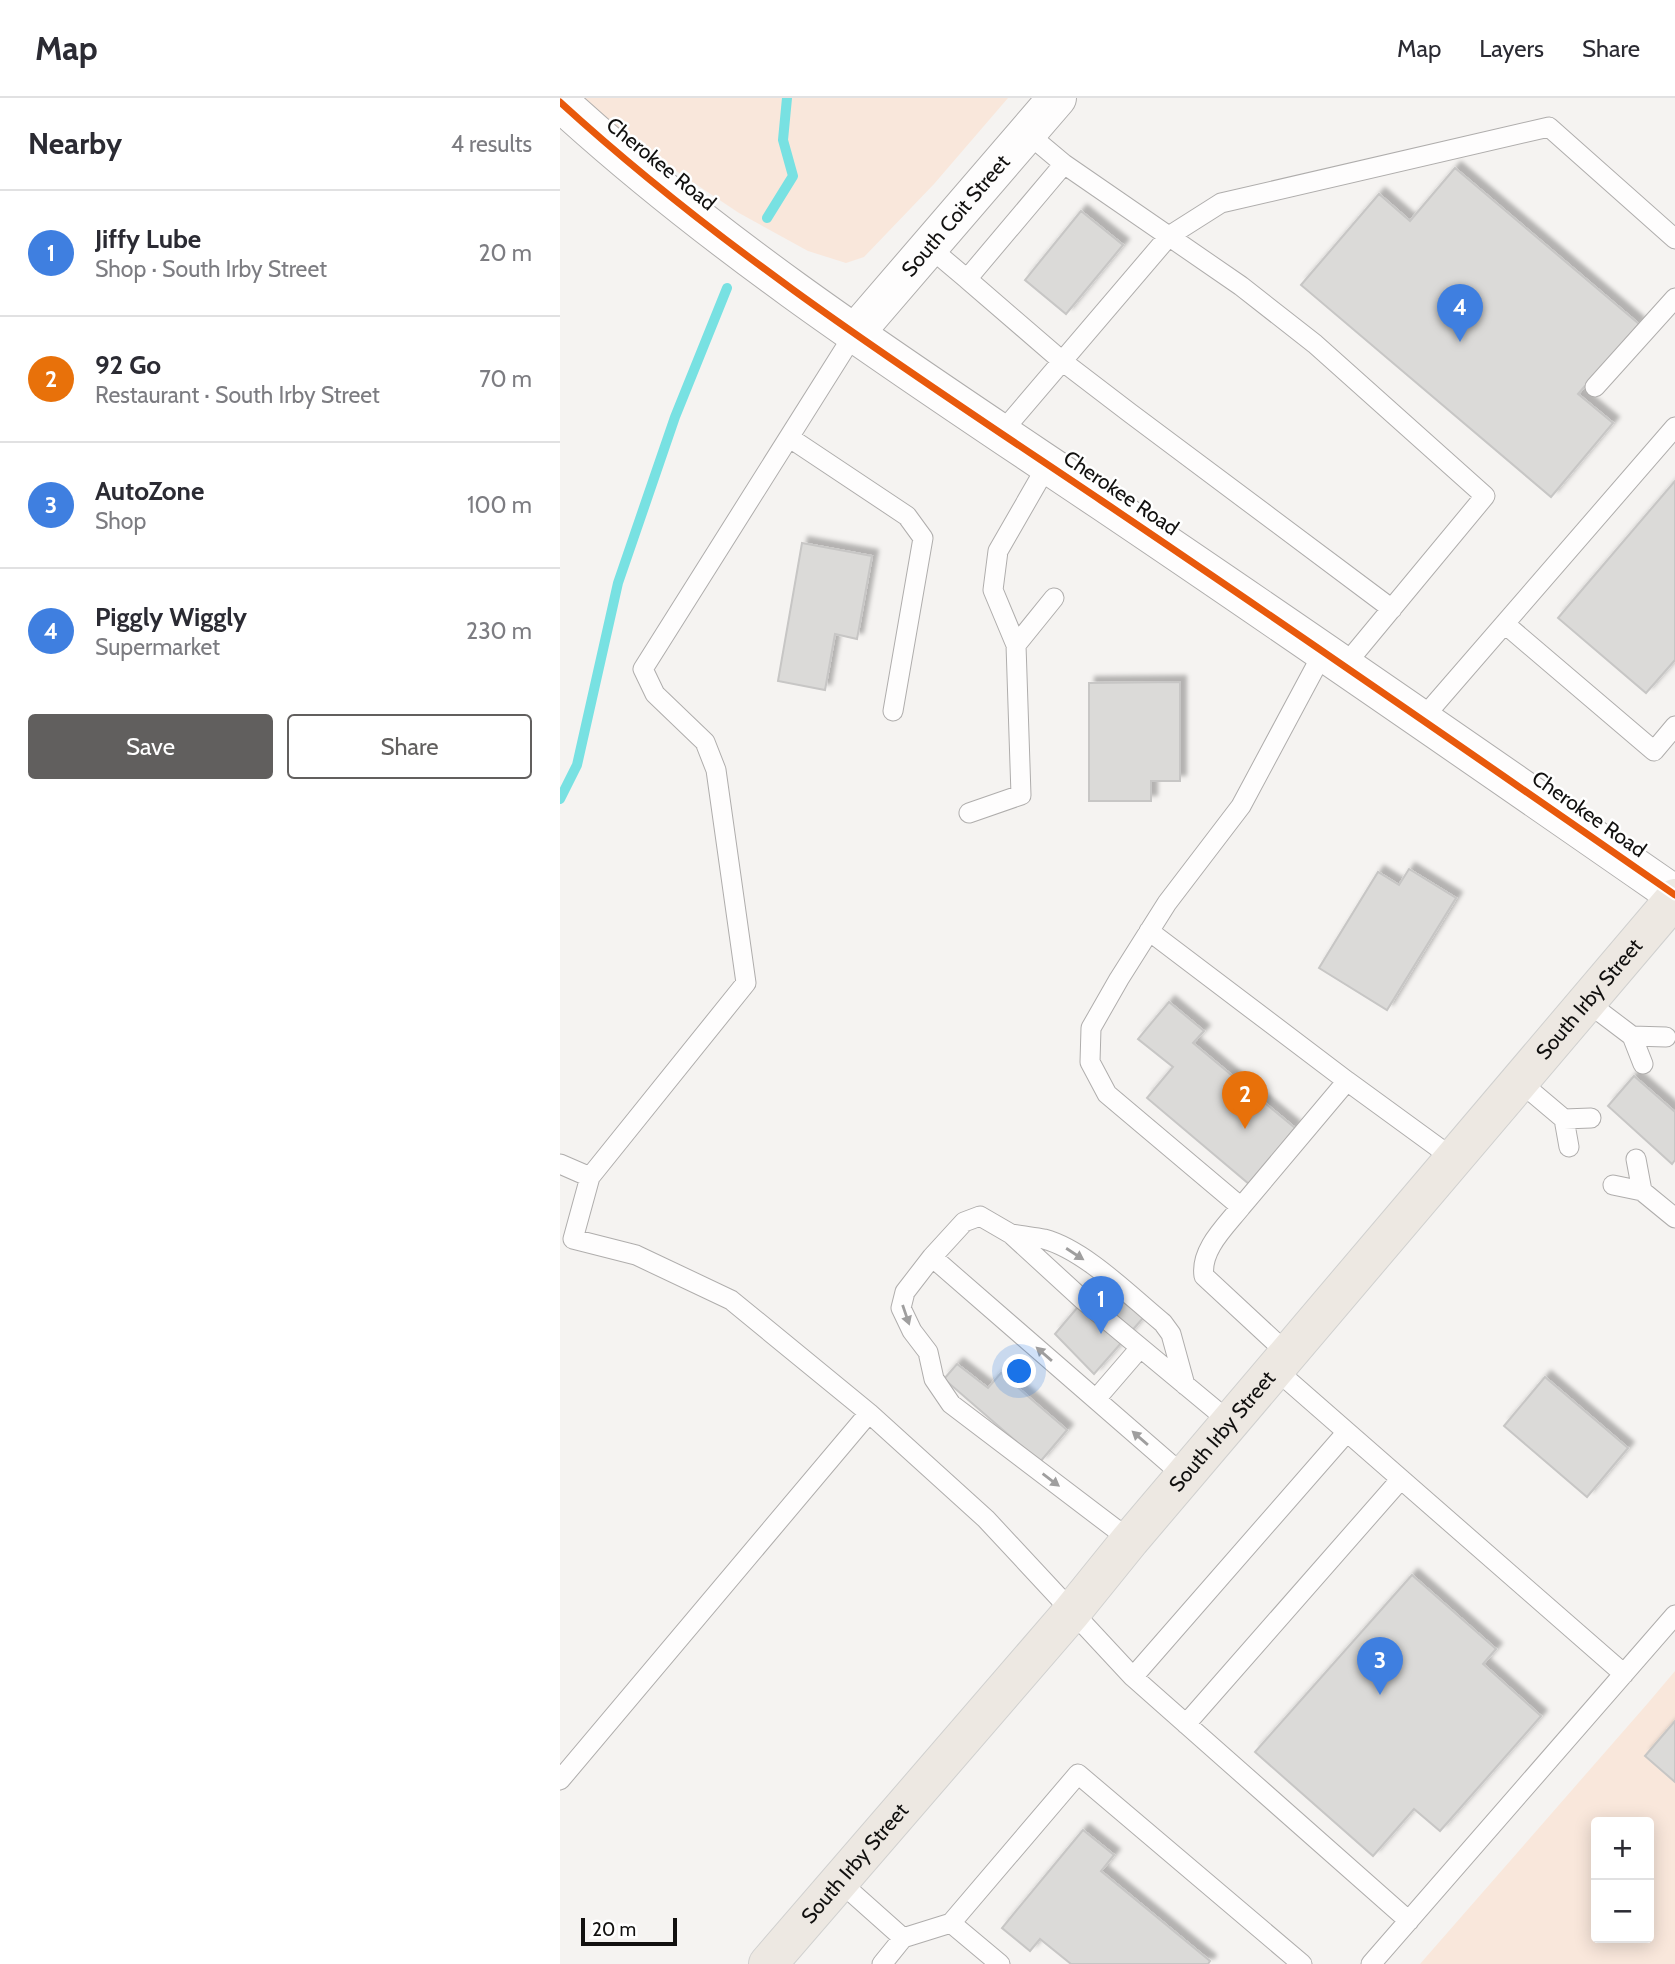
<!DOCTYPE html>
<html lang="en">
<head>
<meta charset="utf-8">
<style>
	body { margin:0; font-family:Cabin,sans-serif; background:#f7f7f7; color:#2b2b33 }
	.controls { position:absolute; right:21px; bottom:21px; display:grid; overflow:hidden; border-radius:7px; box-shadow:0 4px 18px #0003 }
	.controls button { width:63px; height:63px; display:grid; place-items:center; padding:0; border:0; border-bottom:2px solid #e1e1e2; background:#fff; color:#2b2b33; font:35px sans-serif }
	.scale { position:absolute; left:21px; bottom:18px; width:96px; box-sizing:border-box; padding-left:7px; border:4px solid #11100f; border-top:0; font-size:19px; line-height:24px; white-space:nowrap; color:#11100f; -webkit-text-stroke:5px #fff; paint-order:stroke }
	.you { position:absolute; left:460px; top:1274px; width:24px; height:24px; margin:-18px; border:5px solid #fff; border-radius:50%; background:#1a73e8; box-shadow:0 0 0 10px #1a73e833 }
	.badge { display:grid; place-items:center; width:46px; height:46px; border-radius:50%; background:#615f5e; color:#fff; font-size:23px; font-weight:700 }
	.pin { position:absolute; translate:-50% -58px; filter:drop-shadow(0 2px 4px #0008) }
	.pin::after { content:''; position:absolute; top:37px; width:24px; height:21px; background:inherit; clip-path:polygon(0 0,100% 0,50% 100%) }
	.list { margin:0; padding:0; list-style:none }
	h2 { display:flex; justify-content:space-between; align-items:center; height:91px; margin:0; padding:0 28px; font-size:30px }
	h2 small { font-size:23px; font-weight:400; color:#7c7c81 }
	.list li { display:grid; grid-template-columns:46px 1fr auto; gap:21px; align-items:center; box-sizing:border-box; height:126px; padding:0 28px; border-top:2px solid #e1e1e2 }
	.list b { display:block; font-size:26px; white-space:nowrap }
	.list p { margin:0; font-size:23px; white-space:nowrap; color:#7c7c81 }
	.list em { font-size:23px; font-style:normal; color:#7c7c81 }
	.actions { display:flex; gap:14px; padding:21px 28px }
	.actions a { flex:1; padding:16px 0; border:2px solid #615f5e; border-radius:7px; text-align:center; font-size:24px; color:#615f5e }
	.actions .main { background:#615f5e; color:#fff }
	.map { position:relative; flex:none; width:1115px; height:1866px; overflow:hidden }
	header { display:flex; align-items:center; gap:42px; box-sizing:border-box; height:98px; padding:0 35px; background:#fff; border-bottom:2px solid #e1e1e2 }
	header strong { font-size:33px }
	nav { display:flex; gap:38px; margin-inline-start:auto; font-size:24px }
	main { display:flex }
	aside { flex:1; background:#fff }
	.map>svg:first-child { display:block }
	.green { fill:#f9e7db; fill-rule:evenodd }
	.lines { fill:none; stroke-linecap:round; stroke-linejoin:round }
	.stream { stroke:#78e1e2; stroke-width:10 }
	.building { fill:#dbdad8; stroke:#c7c6c5; stroke-width:2; filter:url(#shadow) }
	.service-casing { stroke:#afadac; stroke-width:21 }
	.minor-casing { stroke:#afadac; stroke-width:40 }
	.tertiary-casing { stroke:#afadac; stroke-width:40 }
	.primary-casing { stroke:#d0d0cf; stroke-width:40 }
	.service { stroke:#fefdfd; stroke-width:19 }
	.minor { stroke:#fefdfd; stroke-width:38 }
	.tertiary { stroke:#fefdfd; stroke-width:38 }
	.primary { stroke:#ede8e2; stroke-width:38 }
	.cycleway-casing { stroke:#fff; stroke-width:11 }
	.cycleway { stroke:#e8590c; stroke-width:7 }
	.oneway { fill:#9f9e9e }
	.labels { text-anchor:middle; stroke-width:5; stroke-linejoin:round; paint-order:stroke }
	.street-label { font-size:21px; fill:#11100f; stroke:#fff }
</style>
</head>
<body>
<header>
<strong>Map</strong>
<nav><a>Map</a><a>Layers</a><a>Share</a></nav>
</header>
<main>
<aside>
<h2>Nearby<small>4 results</small></h2>
<ul class="list">
<li><span class="badge" style="background:#3f7fe0">1</span><div><b>Jiffy Lube</b><p>Shop · South Irby Street</p></div><em>20 m</em></li>
<li><span class="badge" style="background:#e8710a">2</span><div><b>92 Go</b><p>Restaurant · South Irby Street</p></div><em>70 m</em></li>
<li><span class="badge" style="background:#3f7fe0">3</span><div><b>AutoZone</b><p>Shop</p></div><em>100 m</em></li>
<li><span class="badge" style="background:#3f7fe0">4</span><div><b>Piggly Wiggly</b><p>Supermarket</p></div><em>230 m</em></li>
</ul>
<div class="actions"><a class="main">Save</a><a>Share</a></div>
</aside>
<div class="map">
<svg width="1115" height="1866" viewBox="0 0 1115 1866">
	<defs>
		<filter id="shadow"><feDropShadow dx="6" dy="-6" stdDeviation="2" flood-color="#0004"/></filter>
	</defs>
	<rect width="100%" height="100%" fill="#f5f3f1"/>
	<path class="green" d="M23 0H448L374 86 304 159 286 165 248 153 179 115 56 33Z
		M1115 1573V1866H860L1088 1605ZM1036 1724H1089V1840H1036Z"/>
	<g class="lines">
		<path class="stream" d="M207 120 233 78 223 42 227 0
			M0 701 17 667 58 485 115 319 167 190"/>
	</g>
	<path class="building" d="M895 70 1079 226 1018 296 1053 325 991 399 741 187 819 96 850 123Z
		M521 113 563 147 506 216 465 182Z
		M1115 383V562L1086 595 998 520Z
		M242 445 312 458 297 541 275 536 265 592 218 583Z
		M620 584V683H591V703H529V585Z
		M849 771 896 800 827 912 759 870 818 774 839 787Z
		M609 904 644 933 633 945 735 1030 689 1086 587 1000 613 969 578 941Z
		M1074 978 1115 1014V1062L1112 1066 1048 1008Z
		M539 1184 583 1220 534 1276 495 1236Z
		M397 1266 428 1290 441 1275 507 1332 480 1364 384 1281Z
		M985 1279 1068 1350 1027 1399 944 1328Z
		M852 1477 936 1551 923 1566 981 1618 880 1733 854 1711 813 1758 695 1654Z
		M1115 1623V1684L1085 1658Z
		M523 1732 554 1757 541 1773 650 1863 648 1866H511L480 1841 470 1853 442 1830Z"/>
	<g class="lines">
		<g class="service-casing">
			<path id="service" d="M504 66 681 188 755 246 925 398 785 567
				M369 149 407 181 504 66 467 35
				M407 181 502 263 570 315 832 511
				M294 236 83 571 95 596 145 644 156 672 186 885 30 1079 13 1141 76 1157 171 1202 309 1315 426 1421 573 1579 849 1823
				M1035 289 1115 200
				M441 335 609 138 661 105 989 29 1115 141
				M230 340 347 418 363 440 333 613
				M945 526 1094 653 1115 628
				M456 547 433 492 438 453 488 366
				M764 553 681 708 607 805 559 881 531 930 530 964 547 996 681 1109 787 983 894 1061
				M862 621 1115 329
				M409 715 461 697 456 547 494 500
				M589 833 787 983
				M1027 904 1072 938
				M1083 966 1072 938 1106 939
				M959 983 1004 1021
				M1009 1049 1004 1021 1031 1020
				M0 1066 30 1079
				M1053 1087 1082 1093 1076 1061
				M1082 1093 1115 1120
				M681 1109C665 1129 640 1152 644 1178L728 1256
				M452 1136C462 1138 473 1139 484 1141 525 1152 570 1198 603 1225L611 1236 625 1287
				M372 1159 624 1378
				M715 1271 1064 1576
				M536 1301 580 1250
				M570 1442 391 1306 374 1281 368 1254 352 1233 341 1210 345 1194 372 1159 404 1124 420 1118 451 1136 523 1202 670 1324
				M573 1579 787 1334
				M626 1626 841 1381
				M0 1682 309 1315
				M279 1783 343 1840
				M391 1825 440 1866
				M322 1866 343 1840 391 1825 518 1676 742 1866
				M811 1866 1115 1517"/>
		</g>
		<g class="minor-casing">
			<g id="minor">
				<path id="s1" d="M294 236 497 0"/>
			</g>
		</g>
		<g class="tertiary-casing">
			<path id="tertiary" d="M0 4C166 156 356 278 542 403 735 533 925 665 1115 797"/>
		</g>
		<g class="primary-casing">
			<g id="primary">
				<path id="s2" d="M208 1866 511 1515 570 1442 1115 800"/>
			</g>
		</g>
		<use href="#service" class="service"/>
		<use href="#minor" class="minor"/>
		<use href="#tertiary" class="tertiary"/>
		<use href="#primary" class="primary"/>
		<g class="cycleway-casing">
			<path id="cycleway" d="M0 4C166 156 356 278 542 403 735 533 925 665 1115 797"/>
		</g>
		<use href="#cycleway" class="cycleway"/>
	</g>
	<defs><path id="oneway-solid" d="M-6-.8H1V-3.2L6.5 0L1 3.2V.8H-6Z" transform="scale(1.75)"/></defs>
	<g class="oneway">
		<use href="#oneway-solid" transform="translate(515 1156) rotate(33)"/>
		<use href="#oneway-solid" transform="translate(346 1217) rotate(71)"/>
		<use href="#oneway-solid" transform="translate(484 1256) rotate(-139)"/>
		<use href="#oneway-solid" transform="translate(580 1340) rotate(-139)"/>
		<use href="#oneway-solid" transform="translate(491 1382) rotate(37)"/>
	</g>
	<g class="labels">
		<g class="street-label">
			<text transform="translate(101 66) rotate(39)" y="7">Cherokee Road</text>
			<text dy="7" stroke="none"><textPath href="#s1" startOffset="156">South Coit Street</textPath></text>
			<text transform="translate(561 395) rotate(34)" y="7">Cherokee Road</text>
			<text transform="translate(1029 716) rotate(35)" y="7">Cherokee Road</text>
			<text dy="7" stroke="none"><textPath href="#s2" startOffset="1267">South Irby Street</textPath></text>
			<text dy="7" stroke="none"><textPath href="#s2" startOffset="700">South Irby Street</textPath></text>
			<text dy="7" stroke="none"><textPath href="#s2" startOffset="133">South Irby Street</textPath></text>
		</g>
	</g>
</svg>
<div class="controls">
<button>+</button>
<button>−</button>
</div>
<div class="scale">20 m</div>
<div class="you"></div>
<div class="pin badge" style="left:541px;top:1236px;background:#3f7fe0">1</div>
<div class="pin badge" style="left:685px;top:1031px;background:#e8710a">2</div>
<div class="pin badge" style="left:820px;top:1597px;background:#3f7fe0">3</div>
<div class="pin badge" style="left:900px;top:244px;background:#3f7fe0">4</div>
</div>
</main>
</body>
</html>
